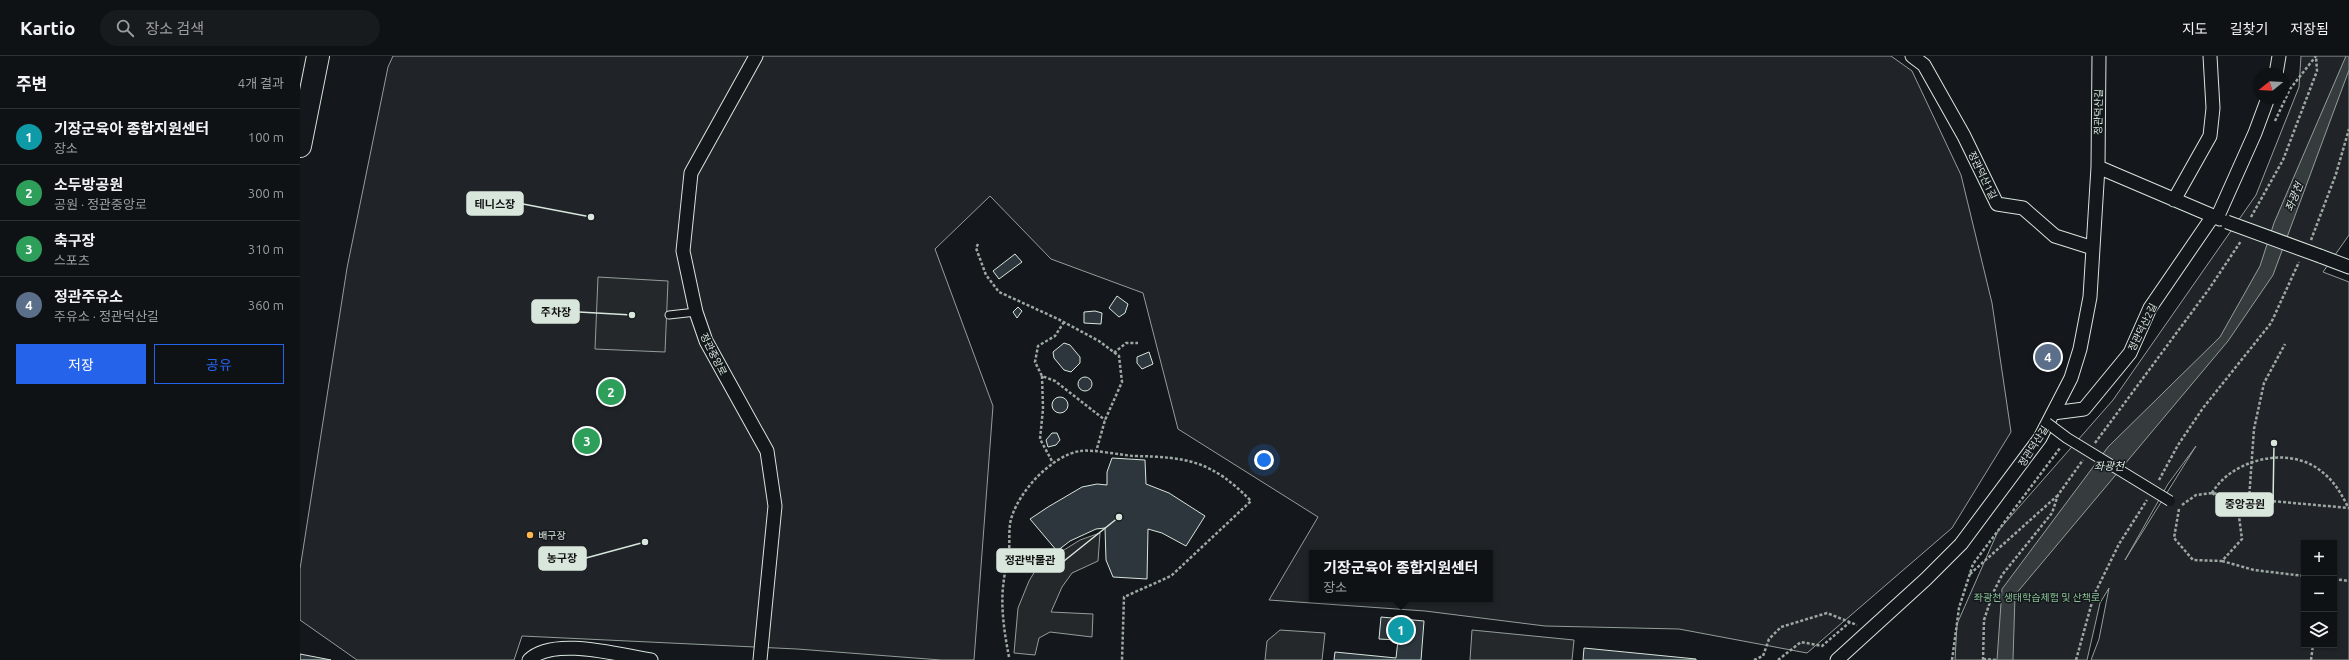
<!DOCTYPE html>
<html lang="ko">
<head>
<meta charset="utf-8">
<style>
	body { margin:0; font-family:Ubuntu,"Noto Sans KR",sans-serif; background:#181b1e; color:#f1f3f6 }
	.controls { position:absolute; right:12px; bottom:12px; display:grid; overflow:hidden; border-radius:0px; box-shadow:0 1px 3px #0004 }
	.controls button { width:36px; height:36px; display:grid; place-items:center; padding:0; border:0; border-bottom:1px solid #2f3234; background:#0f1215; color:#f1f3f6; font:20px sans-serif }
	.compass { position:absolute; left:1953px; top:12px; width:36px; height:36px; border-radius:50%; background:#0f1215; box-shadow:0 1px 3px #0004; rotate:252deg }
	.you { position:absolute; left:964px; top:404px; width:14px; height:14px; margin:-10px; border:3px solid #fff; border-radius:50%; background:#1a73e8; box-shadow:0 0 0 6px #1a73e833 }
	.badge { display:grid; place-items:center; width:26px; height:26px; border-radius:50%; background:#2563eb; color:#fff; font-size:13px; font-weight:700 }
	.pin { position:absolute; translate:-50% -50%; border:2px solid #fff; box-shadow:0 1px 4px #0006 }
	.popup { position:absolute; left:1009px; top:494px; width:184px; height:52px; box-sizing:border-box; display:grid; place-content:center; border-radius:0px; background:#0f1215; filter:drop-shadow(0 1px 3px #0005); font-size:13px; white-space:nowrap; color:#9b9ea0 }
	.popup b { font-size:15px; color:#f1f3f6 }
	.popup::after { content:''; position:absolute; left:50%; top:100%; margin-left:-8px; border:8px solid transparent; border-top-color:#0f1215 }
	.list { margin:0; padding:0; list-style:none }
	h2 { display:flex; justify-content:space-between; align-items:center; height:52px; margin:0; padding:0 16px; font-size:17px }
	h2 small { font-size:13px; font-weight:400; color:#9b9ea0 }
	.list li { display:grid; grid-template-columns:26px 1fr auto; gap:12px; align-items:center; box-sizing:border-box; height:56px; padding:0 16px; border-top:1px solid #2f3234 }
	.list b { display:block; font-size:15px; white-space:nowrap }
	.list p { margin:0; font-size:13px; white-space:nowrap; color:#9b9ea0 }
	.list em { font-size:13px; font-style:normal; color:#9b9ea0 }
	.actions { display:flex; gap:8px; padding:12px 16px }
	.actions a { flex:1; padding:9px 0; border:1px solid #2563eb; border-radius:0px; text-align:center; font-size:14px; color:#2563eb }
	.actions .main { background:#2563eb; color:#fff }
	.icon { flex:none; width:22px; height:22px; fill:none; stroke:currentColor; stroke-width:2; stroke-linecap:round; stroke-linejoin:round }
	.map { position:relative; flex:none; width:2049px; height:604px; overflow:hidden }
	header { display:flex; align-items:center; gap:24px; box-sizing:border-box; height:56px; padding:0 20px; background:#0f1215; border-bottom:1px solid #2f3234 }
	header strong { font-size:19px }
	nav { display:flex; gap:22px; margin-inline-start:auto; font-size:14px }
	.search { width:280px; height:36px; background:#181b1e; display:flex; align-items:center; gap:10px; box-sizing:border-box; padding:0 14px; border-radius:22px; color:#9b9ea0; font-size:15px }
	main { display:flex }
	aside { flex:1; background:#0f1215 }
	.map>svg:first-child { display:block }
	.green { fill:#202428; stroke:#939e99; fill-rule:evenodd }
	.parking { fill:#24282b; stroke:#939e99 }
	.water { fill:#363b3e; stroke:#939e99 }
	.building { fill:#2c363c; stroke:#d8e6dc }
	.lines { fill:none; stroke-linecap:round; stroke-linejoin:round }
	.service-casing { stroke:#d8e6dc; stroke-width:9 }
	.minor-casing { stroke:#d8e6dc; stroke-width:15 }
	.trunk-casing { stroke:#d8e6dc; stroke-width:24 }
	.path { stroke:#9da8a2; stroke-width:2.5; stroke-dasharray:3 2; stroke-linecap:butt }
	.service { stroke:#14181c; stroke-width:7 }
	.minor { stroke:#14181c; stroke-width:13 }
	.trunk { stroke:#14181c; stroke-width:22 }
	.pedestrian-bridge-casing { stroke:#d8e6dc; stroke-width:12; stroke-linecap:butt }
	.minor-bridge-casing { stroke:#d8e6dc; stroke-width:15; stroke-linecap:butt }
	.pedestrian-bridge { stroke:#14181c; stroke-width:10 }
	.minor-bridge { stroke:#14181c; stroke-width:13 }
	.poi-dot { fill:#ffb74d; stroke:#14181c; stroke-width:1.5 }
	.labels { text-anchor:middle; stroke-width:3; stroke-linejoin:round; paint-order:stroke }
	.street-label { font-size:10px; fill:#d8e6dc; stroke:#14181c }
	.poi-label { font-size:10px; fill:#d8e6dc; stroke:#14181c; text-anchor:start }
	.park-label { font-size:10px; fill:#8ac095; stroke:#14181c }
	.water-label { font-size:11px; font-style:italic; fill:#d8e6dc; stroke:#14181c }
	.leader { fill:none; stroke:#d8e6dc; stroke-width:1.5 }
	.callout-dot { fill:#d8e6dc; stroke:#14181c; stroke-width:1.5 }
	.callout { fill:#d8e6dc; stroke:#d8e6dc; stroke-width:1.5 }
	.callout-label { font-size:11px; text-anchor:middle; font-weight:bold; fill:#111 }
</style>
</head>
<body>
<header>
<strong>Kartio</strong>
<div class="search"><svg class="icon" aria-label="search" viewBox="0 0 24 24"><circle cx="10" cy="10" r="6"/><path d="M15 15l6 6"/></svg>장소 검색</div>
<nav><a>지도</a><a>길찾기</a><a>저장됨</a></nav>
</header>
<main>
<aside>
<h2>주변<small>4개 결과</small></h2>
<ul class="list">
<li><span class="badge" style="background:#0f9aa8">1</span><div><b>기장군육아 종합지원센터</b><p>장소</p></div><em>100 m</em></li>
<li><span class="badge" style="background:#2e9e5b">2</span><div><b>소두방공원</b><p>공원 · 정관중앙로</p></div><em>300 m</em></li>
<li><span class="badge" style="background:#2e9e5b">3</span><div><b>축구장</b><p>스포츠</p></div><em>310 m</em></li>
<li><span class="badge" style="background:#5c6f8a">4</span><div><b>정관주유소</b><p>주유소 · 정관덕산길</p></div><em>360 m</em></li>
</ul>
<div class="actions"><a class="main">저장</a><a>공유</a></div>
</aside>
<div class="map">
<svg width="2049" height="604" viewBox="0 0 2049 604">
	<rect width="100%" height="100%" fill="#14181c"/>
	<path class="green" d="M93 0H1591L1612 15 1661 119 1692 247 1711 376 1652 472 1507 597 1379 573 1245 570 1125 555 969 544 1018 461 878 373 843 237 751 203 690 140 635 193 693 350 674 604H641L497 593 222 580 214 604H57L0 564V513L47 212 88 11ZM1012 497H1190V543H1012Z
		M2001 0H2049V179L2023 216 2049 226V604H1791L1799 583 1809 532 1800 547 1787 604H1655L1657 568 1698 475 1813 344 1956 139 1999 31ZM1896 390 1825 504 1868 428ZM2004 487H2034V589H2004Z"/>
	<path class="parking" d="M298 221 368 225 365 296 295 293Z
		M800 477 798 505 772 517 762 531 751 556 793 558 792 581 750 576 739 582 735 599 714 597 718 552 729 525 744 500 764 494 780 484Z
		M980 574 1025 577 1022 604H965L967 585Z
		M1172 574 1274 584 1272 604H1170Z"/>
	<path class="water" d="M2046 0H2049V14L1973 219 1928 285 1715 539 1713 604H1697L1702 533 1808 391 1920 281 1960 210 1974 167Z"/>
	<path class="building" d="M715 198 722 206 699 223 693 215Z
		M817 240 828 248 825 257 819 261 809 252Z
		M718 251 722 255 717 262 713 256Z
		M795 255 802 257 801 268 784 267V256Z
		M764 287 770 289 780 301V307L771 316 764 314 754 302 753 296Z
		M849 296 853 308 842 313 837 307V301Z
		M778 328a7 7 0 1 1 14 0a7 7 0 1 1-14 0Z
		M752 349a8 8 0 1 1 16 0a8 8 0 1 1-16 0Z
		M752 377H757L760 384 756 389 748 391 746 384Z
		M812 402 845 404 846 428 869 437 905 460 886 490 862 477 848 473 847 523 813 521 806 504 805 472 796 473 770 485 757 495 730 463 748 451 782 431 797 428 807 429V416Z
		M1081 561 1124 565 1121 604H1034L1035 596 1096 602 1098 584 1079 583Z
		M1284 592 1396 603V604H1283Z
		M0 598 31 604H0Z"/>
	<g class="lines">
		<g class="service-casing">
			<path id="service" d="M369 259 396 256"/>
		</g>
		<g class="minor-casing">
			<path id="minor" d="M456 0 391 117 383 195 396 256 406 285 467 395 475 450 460 604
				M1612 0 1624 9 1664 80 1697 148 1723 152 1755 180 1793 192
				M1976 18 1979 0
				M1798 111 1920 163
				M1874 144 1910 80 1913 52 1910 0
				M1917 162 1955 77 1968 42
				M2020 200 2049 211
				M1753 357 1784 353 1830 297 1850 252 1913 160
				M229 604C253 580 319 599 351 604
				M1537 604 1626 523 1661 488 1740 382 1771 322 1780 293 1790 241 1798 111 1799 0"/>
		</g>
		<g class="trunk-casing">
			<path id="trunk" d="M0 90 18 0"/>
		</g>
		<path class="path" d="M1975 65 1990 33 2016 0
			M1951 161 1983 104 2017 15 2016 0
			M2011 184 2036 118 2049 73
			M678 188 676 192 686 219 699 236 758 263 799 285 819 300 822 326 805 364 796 396
			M764 266 755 280 738 290 735 306 742 320 755 325 805 364
			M814 297 826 287H838
			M742 320 743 353 740 383 753 407
			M1795 387 1909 233 1941 185
			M1859 424 1878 389 1903 352 1971 267 1999 206
			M1912 437C1932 403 1989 389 2021 415 2034 425 2041 437 2048 451
			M1949 443 1954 373 1964 327 1985 288
			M1882 449 1896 439 1912 437 1949 443 2049 452
			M1879 453 1874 482 1893 504 1922 505 1942 483 1938 453 1912 437
			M1922 505 1954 514 2004 520
			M1670 518 1757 440
			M2034 523 2049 525
			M709 601C704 575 700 548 704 523 705 514 708 505 709 496 710 484 708 470 712 460 721 433 752 400 780 395 792 393 820 399 834 400 888 401 912 405 951 445L871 520 824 541 822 604
			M1683 603 1696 604
			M1454 604 1463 600 1469 583 1481 571 1527 557 1557 569
			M1478 604 1501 586 1522 590 1550 566
			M1652 604 1659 552 1673 508 1760 392
			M1683 604 1684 564 1693 537 1702 519 1752 457 1758 439 1783 404
			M1776 604 1794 539 1819 488 1847 444
			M2011 604 2013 589"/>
		<use href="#service" class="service"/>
		<use href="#minor" class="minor"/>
		<use href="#trunk" class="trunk"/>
		<g class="pedestrian-bridge-casing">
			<path id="pedestrian-bridge" d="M1747 367 1767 382 1870 445"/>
		</g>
		<g class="minor-bridge-casing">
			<path id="minor-bridge" d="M1927 166 2020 200"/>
		</g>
		<use href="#pedestrian-bridge" class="pedestrian-bridge"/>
		<use href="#minor-bridge" class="minor-bridge"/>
	</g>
	<circle class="poi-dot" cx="230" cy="479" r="4"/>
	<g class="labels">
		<g class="street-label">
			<text transform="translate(1798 56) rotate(-89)" y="4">정관덕산길</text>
			<text transform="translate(1683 119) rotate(64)" y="4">정관덕산1길</text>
			<text transform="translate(1842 271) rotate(-64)" y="4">정관덕산2길</text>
			<text transform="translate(414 298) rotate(63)" y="4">정관중앙로</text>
			<text transform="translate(1733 390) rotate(-57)" y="4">정관덕산길</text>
		</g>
		<g class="poi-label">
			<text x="238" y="483">배구장</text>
		</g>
		<g class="park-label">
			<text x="1737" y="545">좌광천 생태학습체험 및 산책로</text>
		</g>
		<g class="water-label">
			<text transform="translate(1994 141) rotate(-68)" y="4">좌광천</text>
			<text x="1809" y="414">좌광천</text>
		</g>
	</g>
	<path class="leader" d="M291 161L223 148M332 259L279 256M1974 387L1973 448M345 486L286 502M819 461L764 505"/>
	<g class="callout-dot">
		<circle cx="291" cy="161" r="4"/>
		<circle cx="332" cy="259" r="4"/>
		<circle cx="1974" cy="387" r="4"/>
		<circle cx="345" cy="486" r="4"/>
		<circle cx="819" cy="461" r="4"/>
	</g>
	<g class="callout">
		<rect x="167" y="136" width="56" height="23" rx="4"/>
		<rect x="232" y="244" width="47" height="23" rx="4"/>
		<rect x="1916" y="437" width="57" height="23" rx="4"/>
		<rect x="239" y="491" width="47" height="23" rx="4"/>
		<rect x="697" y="493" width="67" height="23" rx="4"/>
	</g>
	<g class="callout-label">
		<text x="195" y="152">테니스장</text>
		<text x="256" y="260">주차장</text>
		<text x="1945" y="452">중앙공원</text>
		<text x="262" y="506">농구장</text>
		<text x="730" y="508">정관박물관</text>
	</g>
</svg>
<div class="controls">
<button>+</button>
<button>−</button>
<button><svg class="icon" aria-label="layers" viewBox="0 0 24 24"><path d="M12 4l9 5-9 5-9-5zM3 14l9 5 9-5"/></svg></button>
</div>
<svg class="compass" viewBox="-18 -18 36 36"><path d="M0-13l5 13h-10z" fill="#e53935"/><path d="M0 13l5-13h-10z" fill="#9b9ea0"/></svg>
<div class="you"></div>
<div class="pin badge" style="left:1101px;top:574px;background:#0f9aa8">1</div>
<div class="popup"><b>기장군육아 종합지원센터</b>장소</div>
<div class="pin badge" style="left:311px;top:336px;background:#2e9e5b">2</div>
<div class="pin badge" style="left:287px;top:385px;background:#2e9e5b">3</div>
<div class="pin badge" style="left:1748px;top:301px;background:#5c6f8a">4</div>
</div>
</main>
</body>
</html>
